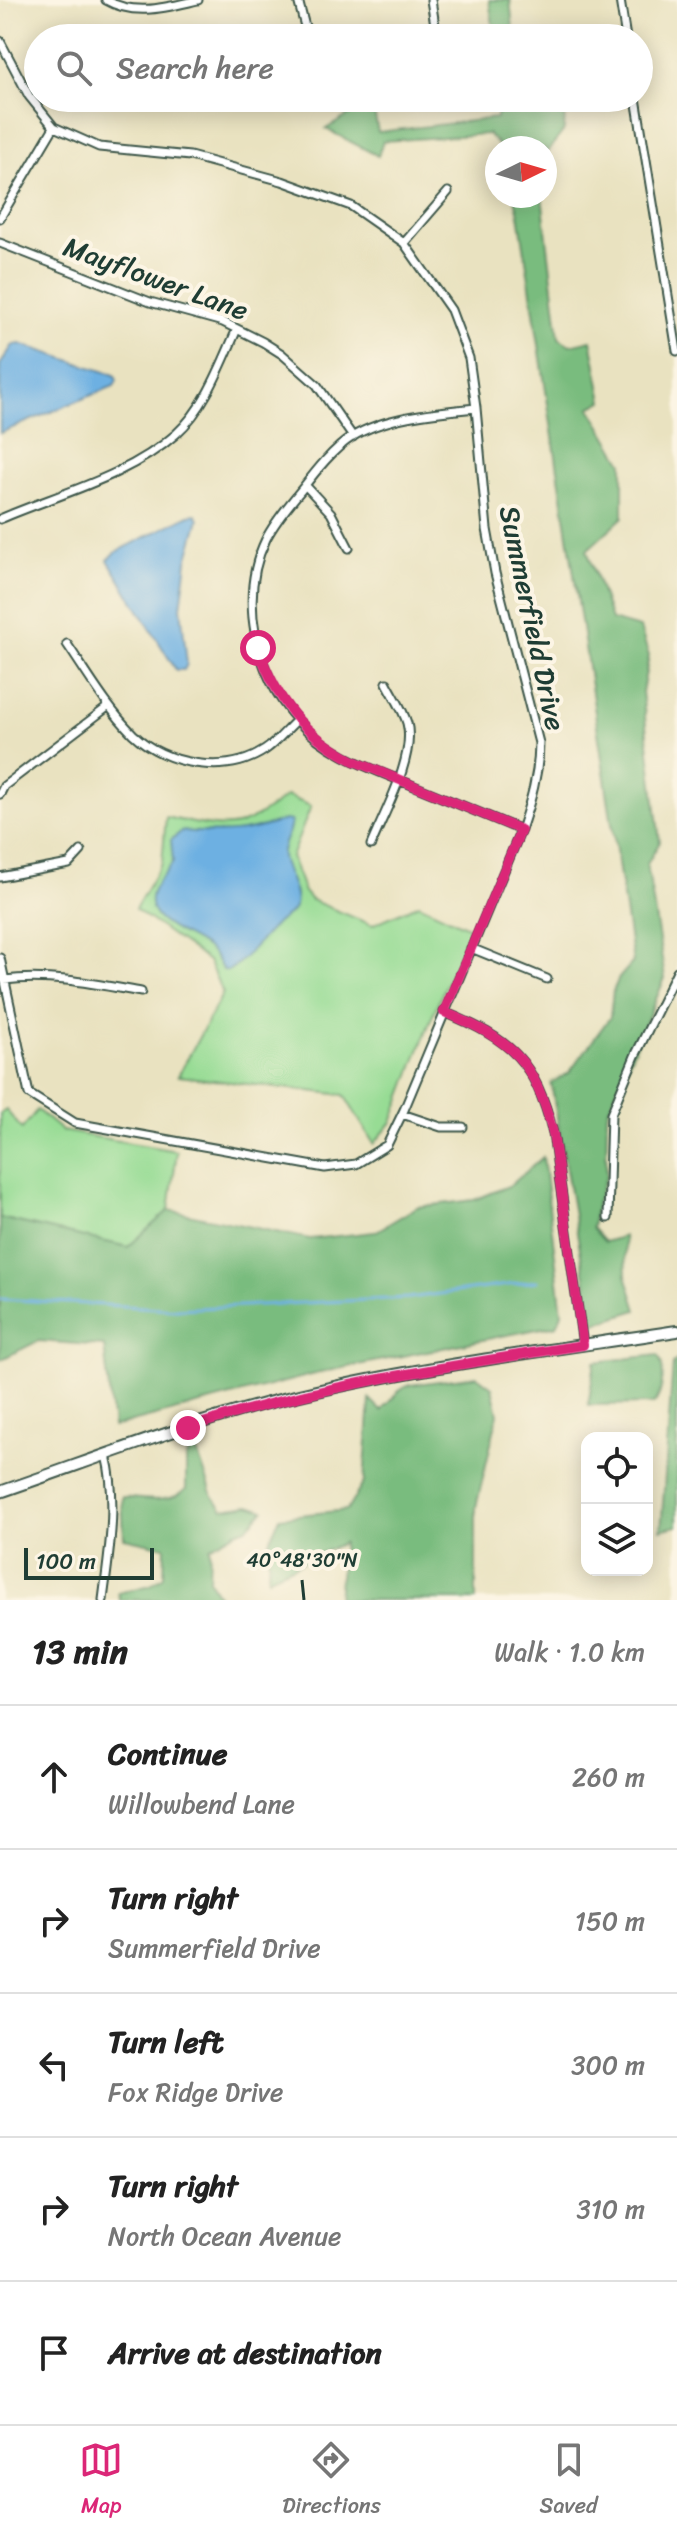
<!DOCTYPE html>
<html lang="en">
<head>
<meta charset="utf-8">
<style>
	body { margin:0; font-family:Sriracha,sans-serif; background:#f6f6f6; color:#222 }
	.controls { position:absolute; right:24px; bottom:24px; display:grid; overflow:hidden; border-radius:16px; box-shadow:0 4px 20px #0003 }
	.controls button { width:72px; height:72px; display:grid; place-items:center; padding:0; border:0; border-bottom:2px solid #e0e0e0; background:#fff; color:#222; font:40px sans-serif }
	.compass { position:absolute; left:485px; top:136px; width:72px; height:72px; border-radius:50%; background:#fff; box-shadow:0 4px 20px #0003; rotate:85deg }
	.scale { position:absolute; left:24px; bottom:20px; width:130px; box-sizing:border-box; padding-left:8px; border:4px solid #1f3d34; border-top:0; font-size:22px; line-height:28px; white-space:nowrap; color:#1f3d34; -webkit-text-stroke:6px #fcf5e5; paint-order:stroke }
	.stop { position:absolute; width:24px; height:24px; margin:-18px; border:6px solid #db2777; border-radius:50%; background:#fff }
	.stop.end { background:#db2777; border-color:#fff; box-shadow:0 2px 8px #0008 }
	.list { margin:0; padding:0; list-style:none }
	h2 { display:flex; justify-content:space-between; align-items:center; height:104px; margin:0; padding:0 32px; font-size:34px }
	h2 small { font-size:26px; font-weight:400; color:#767676 }
	.list li { display:grid; grid-template-columns:52px 1fr auto; gap:24px; align-items:center; box-sizing:border-box; height:144px; padding:0 32px; border-top:2px solid #e0e0e0 }
	.list b { display:block; font-size:30px; white-space:nowrap }
	.list p { margin:0; font-size:26px; white-space:nowrap; color:#767676 }
	.list em { font-size:26px; font-style:normal; color:#767676 }
	.icon { flex:none; width:44px; height:44px; fill:none; stroke:currentColor; stroke-width:2; stroke-linecap:round; stroke-linejoin:round }
	.map { position:relative; flex:none; width:677px; height:1600px; overflow:hidden }
	.search { position:absolute; background:#fff; box-shadow:0 4px 20px #0003; left:24px; right:24px; top:24px; height:88px; display:flex; align-items:center; gap:20px; box-sizing:border-box; padding:0 28px; border-radius:44px; color:#767676; font-size:30px }
	.sheet { height:824px; background:#fff }
	nav { display:flex; justify-content:space-around; align-items:center; box-sizing:border-box; height:112px; border-top:2px solid #e0e0e0; background:#fff; font-size:22px; color:#767676 }
	nav a { display:grid; justify-items:center; gap:4px }
	nav .on { color:#db2777 }
	.map>svg:first-child { display:block }
	.green { fill:#97dc94; stroke:#5b8c64; stroke-width:2 }
	.forest { fill:#79bc7e; stroke:#4c7c59; stroke-width:2 }
	.water { fill:#6db0e2; stroke:#46768b; stroke-width:2 }
	.lines { fill:none; stroke-linecap:round; stroke-linejoin:round }
	.stream { stroke:#6db0e2; stroke-width:3 }
	.street-casing { stroke:#3d5649; stroke-width:11 }
	.secondary-casing { stroke:#3d5649; stroke-width:14 }
	.street { stroke:#fff; stroke-width:7 }
	.secondary { stroke:#fff; stroke-width:10 }
	.route { stroke:#db2777; stroke-width:10 }
	.ticks { fill:none; stroke:#1f3d34; stroke-width:3 }
	.labels { text-anchor:middle; stroke-width:8; stroke-linejoin:round; paint-order:stroke }
	.street-label { font-size:28px; fill:#1f3d34; stroke:#fcf5e5 }
	.ticks-label { font-size:20px; text-anchor:middle; fill:#1f3d34; stroke:#fcf5e5; stroke-width:8; stroke-linejoin:round; paint-order:stroke }
</style>
</head>
<body>
<div class="map">
<svg width="677" height="1600" viewBox="0 0 677 1600">
	<rect width="100%" height="100%" fill="#fcf5e5"/>
	<filter id="ink" filterUnits="userSpaceOnUse"><feTurbulence type="fractalNoise" baseFrequency=".0125" numOctaves="2"/><feDisplacementMap in="SourceGraphic" scale="16" xChannelSelector="R" yChannelSelector="G"/><feConvolveMatrix kernelMatrix="1 2 1 2 8 2 1 2 1" color-interpolation-filters="sRGB"/></filter>
	<filter id="wash" filterUnits="userSpaceOnUse"><feTurbulence type="fractalNoise" baseFrequency=".006" numOctaves="4" result="noise"/><feDisplacementMap in="SourceGraphic" scale="32" xChannelSelector="R" yChannelSelector="G"/><feGaussianBlur stdDeviation="1.8" result="paint"/><feColorMatrix in="noise" values="0 0 0 0 0 0 0 0 0 0 0 0 0 0 0 0 0 1.4 0 .05"/><feComposite in="paint" operator="in"/></filter>
	<g filter="url(#wash)">
		<rect width="100%" height="100%" fill="#e9e2c0"/>
		<path class="green" d="M287 796 311 806 291 857 304 892 311 900 372 925 419 904 470 928 431 1019 392 1122 374 1144 344 1095 178 1076 223 993 208 961 135 909 162 863 166 817C185 821 218 830 237 825 255 820 272 806 287 796Z
			M6 1110 22 1129 37 1110 62 1131 177 1151 169 1210 128 1247 0 1218V1114Z"/>
		<path class="forest" d="M489 0H510L514 38H495Z
			M499 98H579L565 110 564 130 545 155V148H501L488 134 383 141 378 156 326 129 372 101 378 132 496 118Z
			M514 196H542L559 338 570 345 591 340 603 401 590 408 623 463V517L587 550 611 620 640 628 649 656 642 692 660 842 647 864 665 978 607 1113 606 1177 597 1201 592 1228 605 1242 624 1236 626 1275 637 1310 593 1324 551 1083 569 1073 610 1017 613 991 619 978 633 962 519 214Z
			M543 1157 562 1313 557 1325 323 1372 113 1427 104 1346 38 1341 0 1360V1218L128 1247 169 1210 310 1239 375 1232 417 1207 474 1200 511 1185Z
			M658 1355C666 1368 663 1392 654 1404L588 1405 595 1362Z
			M677 1360V1526L661 1530 673 1363Z
			M477 1376 492 1387 498 1414 476 1507V1600H338L343 1543 268 1578 269 1541 280 1517 347 1510 364 1482 370 1400 381 1411 399 1391 409 1385Z
			M195 1446 213 1496 223 1509 249 1505 264 1510 247 1528 236 1532 210 1547 209 1580 221 1600H120L118 1593 151 1585 164 1576 165 1547 124 1538 122 1497C143 1499 170 1505 186 1489V1458Z"/>
		<path class="water" d="M20 344 115 375 117 381 114 386 0 433V365L13 345Z
			M196 514 199 519 187 561 181 607 187 664 184 670H176L108 560 116 552 189 515Z
			M285 820 291 821C291 833 280 845 282 856 284 872 298 888 295 905 293 914 284 916 278 922 267 931 240 966 229 970 227 971 225 970 223 970 218 963 216 955 209 950 192 934 142 925 152 893 155 882 167 873 173 862L171 840 182 831C224 834 245 834 285 820Z"/>
		<g class="lines">
			<path class="stream" d="M0 1299 176 1309 409 1298 537 1281"/>
		</g>
	</g>
	<g filter="url(#ink)">
		<g class="lines">
			<g class="street-casing">
				<path id="street" d="M106 0C135 17 167 7 198 0
					M298 0 308 38
					M431 0 437 38
					M620 0 626 38
					M0 41 29 96 54 127 99 147 190 156 282 181 351 206 404 243 451 310 469 358 476 408 487 529 495 573 539 743C539 774 531 800 521 830L404 1110 387 1145 356 1164 325 1168 75 1123 29 1094 0 958
					M636 98 677 351
					M0 218 54 127
					M0 243 150 302 223 322 263 342 282 354 317 385 353 437
					M404 243 448 192
					M476 408C437 412 386 416 352 437 333 449 316 471 302 489 289 505 275 521 266 539 238 597 255 674 298 721 328 755 373 769 414 786 449 800 485 815 521 830
					M305 485 331 513 349 548
					M0 519C58 494 128 477 176 434 206 407 221 365 237 329
					M67 644C88 675 107 708 133 734 166 765 226 776 265 750 277 742 286 730 297 720
					M0 794 4 786 109 706
					M371 845C384 813 416 756 407 723 403 709 393 695 387 683
					M0 877 69 864 81 851
					M471 948 547 979
					M4 980C50 974 96 984 141 992
					M444 1012C512 1040 535 1061 553 1133L583 1345
					M402 1114 441 1127H463
					M608 1218 611 1114 635 1056 677 971
					M103 1600C109 1552 118 1503 106 1455"/>
			</g>
			<g class="secondary-casing">
				<path id="secondary" d="M0 1492C93 1460 187 1423 283 1399 412 1367 545 1351 677 1331"/>
			</g>
			<use href="#street" class="street"/>
			<use href="#secondary" class="secondary"/>
		</g>
	</g>
	<g class="lines" filter="url(#ink)">
		<path class="route" d="M188 1428C317 1385 449 1366 583 1345L553 1133C535 1061 512 1040 444 1012L521 830 354 761C303 734 278 703 258 648"/>
	</g>
	<path class="ticks" d="M302 1580 304 1600"/>
	<g class="labels">
		<g class="street-label">
			<text transform="translate(156 278) rotate(20)" y="10">Mayflower Lane</text>
			<text transform="translate(533 618) rotate(78)" y="10">Summerfield Drive</text>
		</g>
	</g>
	<g class="ticks-label">
		<text x="302" y="1567">40°48'30"N</text>
	</g>
</svg>
<div class="controls">
<button><svg class="icon" aria-label="locate" viewBox="0 0 24 24"><circle cx="12" cy="12" r="6"/><path d="M12 2v4M12 18v4M2 12h4M18 12h4"/></svg></button>
<button><svg class="icon" aria-label="layers" viewBox="0 0 24 24"><path d="M12 4l9 5-9 5-9-5zM3 14l9 5 9-5"/></svg></button>
</div>
<svg class="compass" viewBox="-18 -18 36 36"><path d="M0-13l5 13h-10z" fill="#e53935"/><path d="M0 13l5-13h-10z" fill="#767676"/></svg>
<div class="scale">100 m</div>
<div class="stop" style="left:258px;top:648px"></div>
<div class="stop end" style="left:188px;top:1428px"></div>
<div class="search"><svg class="icon" aria-label="search" viewBox="0 0 24 24"><circle cx="10" cy="10" r="6"/><path d="M15 15l6 6"/></svg>Search here</div>
</div>
<section class="sheet">
<h2>13 min<small>Walk · 1.0 km</small></h2>
<ul class="list">
<li><svg class="icon" aria-label="ahead" viewBox="0 0 24 24"><path d="M12 20V5M6 11l6-6 6 6"/></svg><div><b>Continue</b><p>Willowbend Lane</p></div><em>260 m</em></li>
<li><svg class="icon" aria-label="right" viewBox="0 0 24 24"><path d="M7 20v-9h11M14 6l5 5-5 5"/></svg><div><b>Turn right</b><p>Summerfield Drive</p></div><em>150 m</em></li>
<li><svg class="icon" aria-label="left" viewBox="0 0 24 24"><path d="M17 20v-9H6M10 6l-5 5 5 5"/></svg><div><b>Turn left</b><p>Fox Ridge Drive</p></div><em>300 m</em></li>
<li><svg class="icon" aria-label="right" viewBox="0 0 24 24"><path d="M7 20v-9h11M14 6l5 5-5 5"/></svg><div><b>Turn right</b><p>North Ocean Avenue</p></div><em>310 m</em></li>
<li><svg class="icon" aria-label="arrive" viewBox="0 0 24 24"><path d="M6 21V4h12l-3 4 3 4H6"/></svg><div><b>Arrive at destination</b></div></li>
</ul>
</section>
<nav>
<a class="on"><svg class="icon" aria-label="map" viewBox="0 0 24 24"><path d="M3 6l6-2 6 2 6-2v14l-6 2-6-2-6 2zM9 4v14M15 6v14"/></svg>Map</a>
<a><svg class="icon" aria-label="directions" viewBox="0 0 24 24"><path d="M12 3l9 9-9 9-9-9zM9 14v-3h6M13 9l2 2-2 2"/></svg>Directions</a>
<a><svg class="icon" aria-label="saved" viewBox="0 0 24 24"><path d="M7 4h10v16l-5-4-5 4z"/></svg>Saved</a>
</nav>
</body>
</html>
